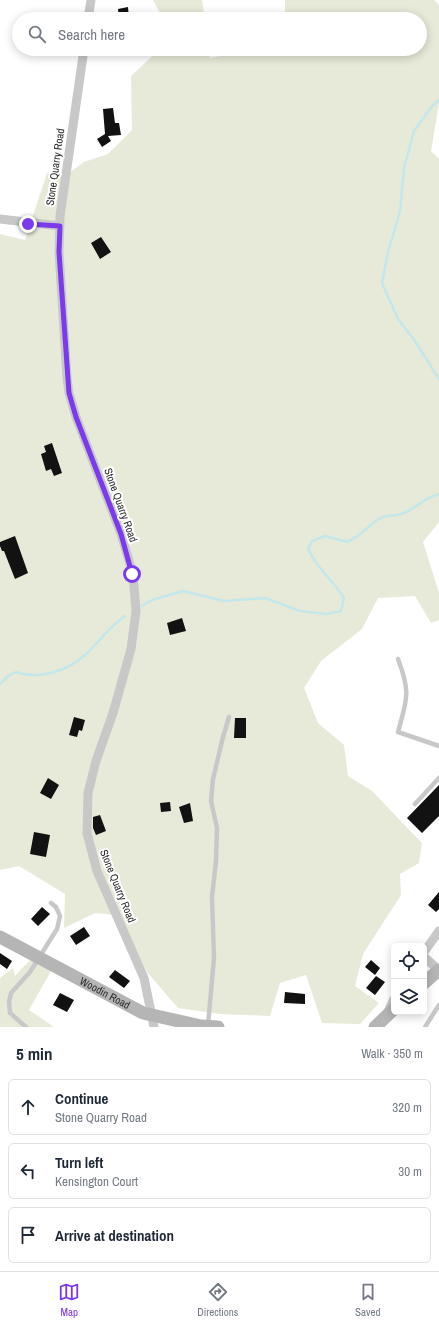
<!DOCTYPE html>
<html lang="en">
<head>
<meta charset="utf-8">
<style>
	body { margin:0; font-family:"Archivo Narrow",sans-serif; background:#f6f6f7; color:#1f2937 }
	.controls { position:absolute; right:12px; bottom:12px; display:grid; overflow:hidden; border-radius:6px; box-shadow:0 2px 10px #0003 }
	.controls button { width:36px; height:36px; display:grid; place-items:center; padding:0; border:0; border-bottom:1px solid #e0e1e3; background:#fff; color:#1f2937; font:20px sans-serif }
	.stop { position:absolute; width:12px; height:12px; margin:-9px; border:3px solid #7c3aed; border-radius:50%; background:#fff }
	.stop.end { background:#7c3aed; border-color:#fff; box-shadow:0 1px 4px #0008 }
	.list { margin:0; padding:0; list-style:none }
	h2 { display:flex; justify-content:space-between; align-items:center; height:52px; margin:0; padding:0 16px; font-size:17px }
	h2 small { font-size:13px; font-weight:400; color:#747a83 }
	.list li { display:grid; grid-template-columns:26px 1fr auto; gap:12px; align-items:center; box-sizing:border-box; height:56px; margin:0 8px 8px; padding:0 8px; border:1px solid #e0e1e3; border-radius:6px }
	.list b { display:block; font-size:15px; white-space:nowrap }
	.list p { margin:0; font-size:13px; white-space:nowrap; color:#747a83 }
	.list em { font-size:13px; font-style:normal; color:#747a83 }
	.icon { flex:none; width:22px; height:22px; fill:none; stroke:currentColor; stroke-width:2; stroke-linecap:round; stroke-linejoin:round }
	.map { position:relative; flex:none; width:439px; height:1027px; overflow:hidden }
	.search { position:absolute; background:#fff; box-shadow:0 2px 10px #0003; left:12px; right:12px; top:12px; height:44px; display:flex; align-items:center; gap:10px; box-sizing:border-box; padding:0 14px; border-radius:22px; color:#747a83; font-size:15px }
	.sheet { height:244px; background:#fff }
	nav { display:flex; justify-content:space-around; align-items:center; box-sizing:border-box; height:56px; border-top:1px solid #e0e1e3; background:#fff; font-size:11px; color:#747a83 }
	nav a { display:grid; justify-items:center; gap:2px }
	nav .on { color:#7c3aed }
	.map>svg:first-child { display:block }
	.green { fill:#e7ead8 }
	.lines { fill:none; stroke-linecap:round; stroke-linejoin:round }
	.stream { stroke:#c3e7eb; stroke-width:2.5 }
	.building { fill:#121212 }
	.lane { stroke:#c8c8c8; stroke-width:4.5 }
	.street { stroke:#c8c8c8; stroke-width:9 }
	.secondary { stroke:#b5b5b5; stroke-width:13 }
	.route { stroke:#7c3aed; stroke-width:5 }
	.labels { text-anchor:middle; stroke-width:4; stroke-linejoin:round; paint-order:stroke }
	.street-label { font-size:11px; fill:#2b2b2b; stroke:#fff }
</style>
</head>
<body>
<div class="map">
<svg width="439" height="1027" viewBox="0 0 439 1027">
	<rect width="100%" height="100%" fill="#fff"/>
	<path class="green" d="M153 0H202L205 19H163Z
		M285 0H434L439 5V103L431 151 439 159V522L423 542 439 593V620L431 623 415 596 378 598 362 629 321 661 304 688 318 723 344 745 348 776 372 791 422 843 419 863 400 874 401 895 363 954 355 986 379 1003 360 1024 322 1023 306 975 280 983 270 1016 220 1014 178 1008 147 972 117 915 95 913 64 928 65 894 19 866 0 870V234L25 240 47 173 65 176 84 162 108 154 132 130 131 76 160 49H209L210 58 260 49H420V19H285Z
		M30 960 51 971 29 1010 54 1027H0V978L13 968 15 976Z"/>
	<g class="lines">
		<path class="stream" d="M439 100 432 106 414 131 404 168 400 212 388 252 382 283 398 319 415 341 439 379
			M142 606 152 600 183 591 224 601 265 598 300 611 327 614 341 611 344 598C332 579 318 570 308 549L312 541 325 536 347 542C359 537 367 528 377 520 384 514 392 517 401 514 416 509 422 499 439 494
			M0 684 8 676 16 672C38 680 68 671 85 655 99 642 109 627 125 616"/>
	</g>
	<path class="building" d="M128 7 129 19H119L118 9Z
		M113 108 115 123H119L121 135 108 136 111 141 102 147 97 139 105 134 103 109Z
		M101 237 111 252 100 259 91 243Z
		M52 443 62 473 54 476 51 469 46 471 41 454 46 452 44 446Z
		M15 536 28 573 15 579 4 551H2L0 546V542Z
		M182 618 186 631 170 635 167 623Z
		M74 717 85 720 82 731 79 730 77 737 69 735Z
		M235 718H246V738H234Z
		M48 778 59 785 51 799 40 793Z
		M439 785V816L422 833 407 818Z
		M170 802 171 811 161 812 160 803Z
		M190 803 193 821 184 823 179 807Z
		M100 815 106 831 96 835 93 828V817Z
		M34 832 50 835 46 857 30 854Z
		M439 892V909L436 912 428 905Z
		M42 907 50 914 38 926 31 919Z
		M84 927 90 936 76 945 70 936Z
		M0 953 12 961 7 969 0 964Z
		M371 960 380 968 375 975 365 967Z
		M115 970 130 981 124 988 109 977Z
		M376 976 385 982 375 995 366 988Z
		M285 992 305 994V1004L284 1003Z
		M60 993 74 1000 67 1012 53 1005Z"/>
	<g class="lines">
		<path class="lane" d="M398 659C411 693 407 699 398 732L439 746
			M415 804 439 778
			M208 1025 214 958 212 897 216 861 217 828 211 801 213 779 223 737 229 717
			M26 1027 10 1013 9 1002 11 993 30 972 57 929 60 916 56 907 51 903
			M425 1027 439 1005"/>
		<path class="street" d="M88 19 91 0
			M84 49 60 216 59 252 67 378 69 393 76 417 121 534 133 574 136 611 131 649 113 713 96 761 88 793 87 833 97 871 144 978 154 1027
			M0 219 60 226
			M424 952 439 931
			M424 957 439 970
			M387 1014 394 999"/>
		<g class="secondary">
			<path id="s1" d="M0 937 143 1013 201 1026 218 1027"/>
			<path d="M424 983 439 970"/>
			<path d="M375 1027 394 1009"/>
		</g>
	</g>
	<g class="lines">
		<path class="route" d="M28 224 60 226 59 252 69 393 76 417 121 534 132 574"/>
	</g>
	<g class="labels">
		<g class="street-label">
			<text transform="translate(55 167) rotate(-82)" y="4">Stone Quarry Road</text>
			<text transform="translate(121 505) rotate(70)" y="4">Stone Quarry Road</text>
			<text transform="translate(118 886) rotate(68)" y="4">Stone Quarry Road</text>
			<text dy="4" stroke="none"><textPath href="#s1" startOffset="119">Woodin Road</textPath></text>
		</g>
	</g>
</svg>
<div class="controls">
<button><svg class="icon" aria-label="locate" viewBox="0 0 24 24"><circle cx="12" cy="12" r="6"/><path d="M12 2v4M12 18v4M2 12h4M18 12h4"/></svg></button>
<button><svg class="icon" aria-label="layers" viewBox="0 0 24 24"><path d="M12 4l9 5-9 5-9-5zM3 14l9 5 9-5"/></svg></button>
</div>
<div class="stop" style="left:132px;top:574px"></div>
<div class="stop end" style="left:28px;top:224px"></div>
<div class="search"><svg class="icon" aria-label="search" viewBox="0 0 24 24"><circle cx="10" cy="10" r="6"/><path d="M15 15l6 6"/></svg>Search here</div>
</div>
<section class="sheet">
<h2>5 min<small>Walk · 350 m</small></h2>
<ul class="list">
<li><svg class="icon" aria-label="ahead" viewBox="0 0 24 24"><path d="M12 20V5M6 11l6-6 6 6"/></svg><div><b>Continue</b><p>Stone Quarry Road</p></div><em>320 m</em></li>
<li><svg class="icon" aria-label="left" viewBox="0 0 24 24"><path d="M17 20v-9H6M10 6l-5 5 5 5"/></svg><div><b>Turn left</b><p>Kensington Court</p></div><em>30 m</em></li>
<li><svg class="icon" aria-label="arrive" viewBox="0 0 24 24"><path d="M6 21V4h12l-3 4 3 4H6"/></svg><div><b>Arrive at destination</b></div></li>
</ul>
</section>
<nav>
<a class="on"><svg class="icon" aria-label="map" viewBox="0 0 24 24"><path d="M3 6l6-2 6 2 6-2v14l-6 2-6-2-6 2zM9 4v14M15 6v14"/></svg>Map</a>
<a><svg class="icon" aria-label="directions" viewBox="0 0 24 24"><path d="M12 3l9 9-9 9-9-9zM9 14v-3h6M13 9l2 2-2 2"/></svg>Directions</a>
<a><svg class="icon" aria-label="saved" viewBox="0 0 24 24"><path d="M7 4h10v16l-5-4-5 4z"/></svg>Saved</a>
</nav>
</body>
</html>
